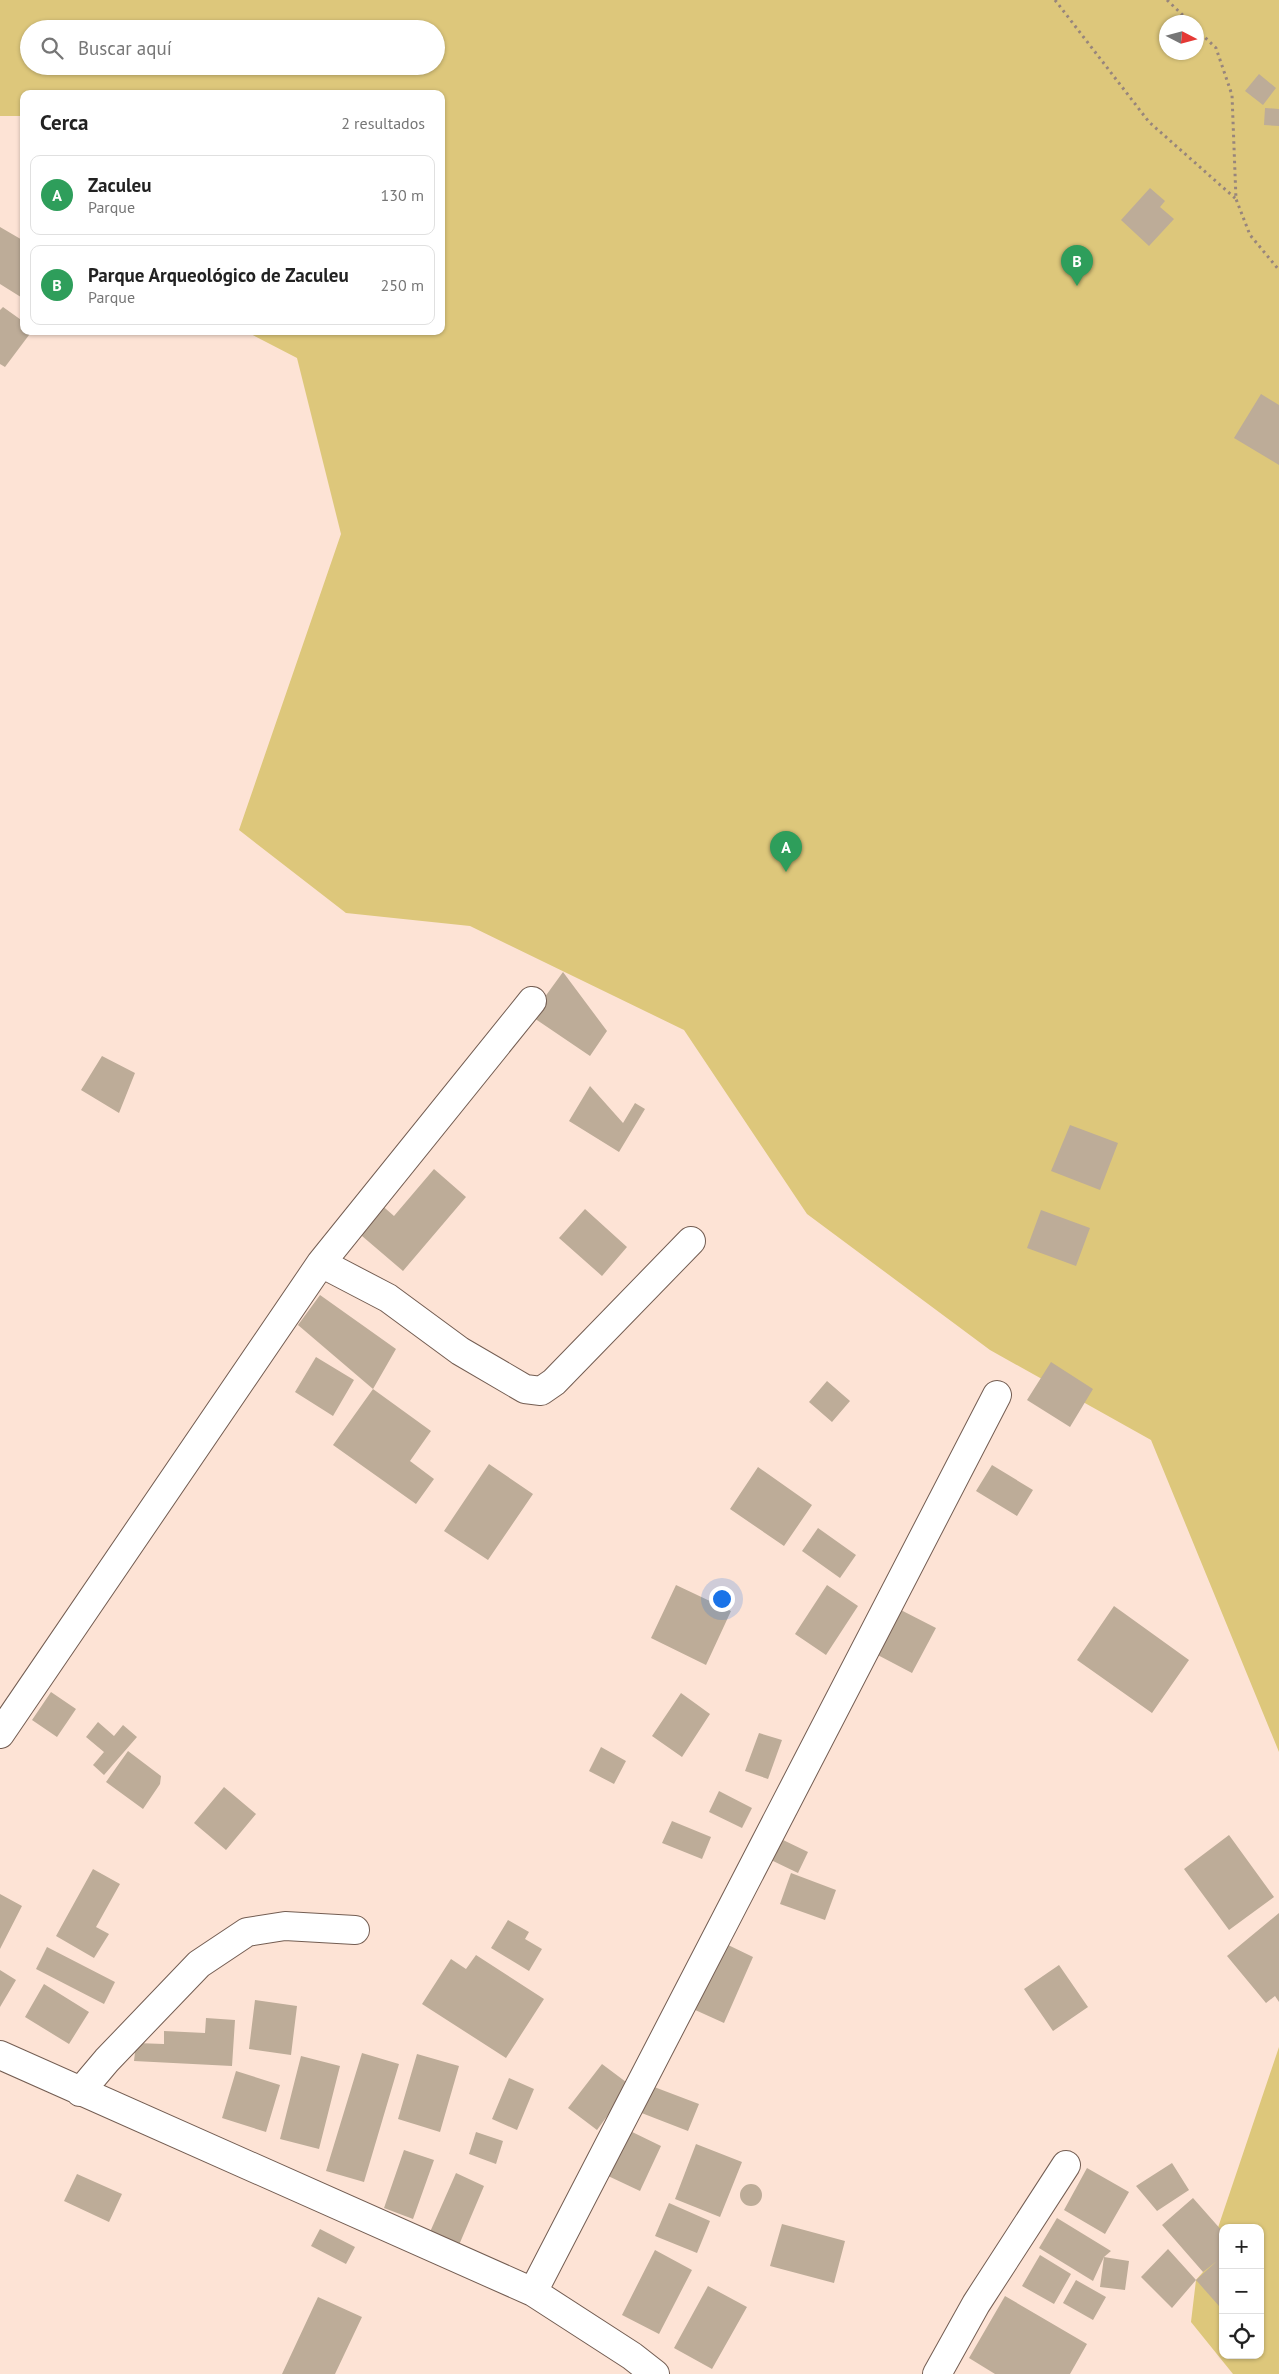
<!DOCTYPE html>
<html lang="es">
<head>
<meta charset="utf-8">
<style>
	body { margin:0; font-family:"PT Sans",sans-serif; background:#f6f6f6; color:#222 }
	.controls { position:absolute; right:15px; bottom:15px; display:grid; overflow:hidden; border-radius:10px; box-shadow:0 1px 4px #0004 }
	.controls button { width:45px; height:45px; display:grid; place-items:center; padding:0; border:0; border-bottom:1px solid #e0e0e0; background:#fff; color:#222; font:25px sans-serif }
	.compass { position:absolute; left:1159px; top:15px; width:45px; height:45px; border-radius:50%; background:#fff; box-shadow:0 1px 4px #0004; rotate:96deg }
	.you { position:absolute; left:721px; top:1598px; width:18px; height:18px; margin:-12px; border:4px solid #fff; border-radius:50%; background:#1a73e8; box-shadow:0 0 0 8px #1a73e833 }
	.badge { display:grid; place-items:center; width:32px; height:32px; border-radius:50%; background:#2f6349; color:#fff; font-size:16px; font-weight:700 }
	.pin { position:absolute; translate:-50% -41px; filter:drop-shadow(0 1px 2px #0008) }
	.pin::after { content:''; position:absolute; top:26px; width:18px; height:15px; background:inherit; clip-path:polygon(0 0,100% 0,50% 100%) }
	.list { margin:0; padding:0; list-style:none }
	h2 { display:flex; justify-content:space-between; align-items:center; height:65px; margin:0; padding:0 20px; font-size:21px }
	h2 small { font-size:16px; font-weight:400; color:#767676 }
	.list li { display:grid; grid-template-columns:32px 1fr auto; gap:15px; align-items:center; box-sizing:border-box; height:80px; margin:0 10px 10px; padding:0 10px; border:1px solid #e0e0e0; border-radius:10px }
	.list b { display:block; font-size:19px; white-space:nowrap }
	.list p { margin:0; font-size:16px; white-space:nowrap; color:#767676 }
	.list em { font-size:16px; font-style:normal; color:#767676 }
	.icon { flex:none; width:28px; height:28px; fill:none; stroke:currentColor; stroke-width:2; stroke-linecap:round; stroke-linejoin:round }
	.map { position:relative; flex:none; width:1279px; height:2374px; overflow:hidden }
	.search { position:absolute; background:#fff; box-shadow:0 1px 4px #0004; left:20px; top:20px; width:425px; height:55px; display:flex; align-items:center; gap:12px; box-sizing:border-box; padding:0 18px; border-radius:28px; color:#767676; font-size:19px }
	.panel { position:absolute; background:#fff; box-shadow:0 1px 4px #0004; left:20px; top:90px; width:425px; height:245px; border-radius:10px }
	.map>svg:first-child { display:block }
	.green { fill:#ddc77b; fill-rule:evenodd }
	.building { fill:#bdac98 }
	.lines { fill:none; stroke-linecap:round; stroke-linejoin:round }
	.minor-casing { stroke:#735d52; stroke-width:30 }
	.path { stroke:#97857c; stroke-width:3; stroke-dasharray:2.5 4; stroke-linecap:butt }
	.minor { stroke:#fff; stroke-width:28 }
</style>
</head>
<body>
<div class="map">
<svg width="1279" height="2374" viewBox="0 0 1279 2374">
	<rect width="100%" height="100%" fill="#fde3d5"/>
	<path class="green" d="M0 0H1279V1752L1151 1440 990 1350 807 1214 684 1030 470 926 346 913 239 830 341 534 297 358 245 331H441V94H24V116H0ZM1166 22H1196V52H1166ZM29 29H436V66H29Z
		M1279 2047V2374H1233L1191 2322 1196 2280 1203 2272ZM1223 2228H1260V2355H1223Z"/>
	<path class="building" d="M1259 74 1276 88 1263 105 1245 91Z
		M1265 108 1279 109V126L1264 125Z
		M1150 188 1165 201 1160 207 1174 219 1149 246 1121 220Z
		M0 227 24 241V299L0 284Z
		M3 307 24 322V331H32L5 367 0 364V310Z
		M1261 394 1279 405V465L1234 438Z
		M563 972 607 1031 590 1056 531 1016Z
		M102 1056 135 1073 119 1113 81 1090Z
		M590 1086 623 1123 635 1103 645 1109 619 1152 569 1121Z
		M1070 1125 1118 1143 1100 1190 1051 1171Z
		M434 1169 466 1197 403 1271 355 1230 378 1202 394 1216Z
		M585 1209 627 1247 602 1276 559 1238Z
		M1041 1210 1090 1228 1076 1266 1027 1248Z
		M320 1295 396 1349 373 1389 298 1325Z
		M316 1357 354 1380 333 1416 295 1392Z
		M1051 1362 1093 1389 1070 1427 1027 1400Z
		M827 1381 850 1401 832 1422 809 1402Z
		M373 1389 431 1431 410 1461 434 1479 416 1504 333 1445Z
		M489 1464 533 1494 488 1560 444 1531Z
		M992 1465 1033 1490 1017 1516 976 1491Z
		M758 1467 812 1505 784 1546 730 1509Z
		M818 1528 856 1555 840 1578 802 1551Z
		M676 1585 731 1611 706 1665 651 1638Z
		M827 1585 858 1606 826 1655 795 1634Z
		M1114 1606 1189 1660 1152 1713 1077 1660Z
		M895 1607 936 1628 912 1673 872 1652Z
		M51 1692 76 1709 57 1737 32 1720Z
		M681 1693 710 1714 682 1757 652 1736Z
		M98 1722 114 1736 123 1725 137 1737 104 1775 93 1765 104 1752 86 1737Z
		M759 1733 782 1740 768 1779 745 1771Z
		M601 1747 626 1761 614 1784 589 1771Z
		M128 1751 161 1776 160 1784 143 1809 106 1782Z
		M224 1787 256 1814 226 1850 194 1823Z
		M719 1791 752 1808 742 1828 709 1812Z
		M672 1821 711 1837 702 1859 662 1843Z
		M1229 1835 1274 1897 1229 1930 1184 1869Z
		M781 1839 808 1852 798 1873 771 1860Z
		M93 1869 120 1884 96 1927 109 1934 94 1958 56 1936Z
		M791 1873 836 1890 825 1920 780 1904Z
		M0 1894 22 1906 0 1949Z
		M1279 1913V2002L1275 1996 1266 2003 1227 1956Z
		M508 1920 529 1932 525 1939 542 1949 529 1971 491 1948Z
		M724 1943 753 1957 724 2023 693 2009Z
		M47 1947 115 1982 104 2004 36 1969Z
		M476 1955 544 1999 506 2058 422 2004 451 1959 466 1969Z
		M1059 1965 1088 2007 1053 2031 1024 1989Z
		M0 1970 16 1980 0 2007Z
		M44 1984 89 2012 69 2044 25 2017Z
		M255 2000 297 2006 291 2055 249 2049Z
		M206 2018 235 2020 232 2066 134 2061 136 2043 164 2044V2031L205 2033Z
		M362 2053 399 2064 364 2182 326 2171Z
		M417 2054 459 2066 440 2132 398 2119Z
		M301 2056 340 2066 319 2149 280 2139Z
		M602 2064 630 2085 597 2130 568 2108Z
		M236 2071 280 2085 266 2132 222 2118Z
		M509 2078 534 2089 517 2130 492 2119Z
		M649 2085 699 2104 688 2131 639 2112Z
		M626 2129 661 2146 640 2191 606 2175Z
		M476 2132 503 2141 496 2164 469 2154Z
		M696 2144 742 2162 720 2217 675 2199Z
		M404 2150 434 2160 413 2219 384 2208Z
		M1172 2163 1189 2190 1157 2211 1136 2186Z
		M1087 2168 1129 2192 1105 2234 1064 2210Z
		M456 2173 484 2186 459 2245 430 2232Z
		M77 2174 122 2194 109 2222 64 2201Z
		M740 2195a11 11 0 1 1 22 0a11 11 0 1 1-22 0Z
		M1193 2198 1223 2232V2303L1219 2306 1196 2280 1217 2261 1203 2272 1162 2225Z
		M669 2203 710 2221 697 2253 655 2236Z
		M1057 2218 1111 2251 1104 2257 1093 2281 1039 2248Z
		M782 2224 845 2241 834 2283 770 2266Z
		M320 2229 355 2247 346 2264 311 2246Z
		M1168 2249 1196 2280 1172 2308 1141 2277Z
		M655 2250 692 2270 659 2334 622 2315Z
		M1040 2255 1071 2274 1054 2304 1022 2286Z
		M1104 2257 1129 2261 1125 2290 1100 2287Z
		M1076 2280 1106 2297 1093 2320 1063 2303Z
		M708 2286 747 2307 712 2369 674 2348Z
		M1005 2296 1087 2344 1070 2374H995L969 2358Z
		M318 2297 362 2317 335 2374H282Z"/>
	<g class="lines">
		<g class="minor-casing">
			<path id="minor" d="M321 1263 388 1298 460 1351 525 1389 541 1391 554 1382 691 1241
				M0 1734 321 1263 532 1001
				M0 2055 533 2292 632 2356 655 2374
				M80 2092 107 2060 199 1964 247 1932 285 1926 355 1930
				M533 2292 997 1395
				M937 2374 976 2304 1066 2165"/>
		</g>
		<path class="path" d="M1055 0 1149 122 1236 199
			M1167 0 1190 22
			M1196 29 1216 48 1232 95 1236 199 1250 235 1279 270"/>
		<use href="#minor" class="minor"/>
	</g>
</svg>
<div class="controls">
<button>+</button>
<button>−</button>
<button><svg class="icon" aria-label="locate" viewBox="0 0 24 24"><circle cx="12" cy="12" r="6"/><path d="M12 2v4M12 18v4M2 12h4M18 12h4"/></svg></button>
</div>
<svg class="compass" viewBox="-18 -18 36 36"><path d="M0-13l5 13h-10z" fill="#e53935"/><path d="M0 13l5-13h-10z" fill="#767676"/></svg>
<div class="you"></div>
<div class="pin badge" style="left:786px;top:872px;background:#2e9e5b">A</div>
<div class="pin badge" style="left:1077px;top:286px;background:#2e9e5b">B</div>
<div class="search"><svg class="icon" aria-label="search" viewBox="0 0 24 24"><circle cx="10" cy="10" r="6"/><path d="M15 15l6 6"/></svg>Buscar aquí</div>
<section class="panel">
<h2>Cerca<small>2 resultados</small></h2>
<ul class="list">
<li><span class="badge" style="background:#2e9e5b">A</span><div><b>Zaculeu</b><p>Parque</p></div><em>130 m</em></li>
<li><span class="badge" style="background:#2e9e5b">B</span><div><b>Parque Arqueológico de Zaculeu</b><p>Parque</p></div><em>250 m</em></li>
</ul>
</section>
</div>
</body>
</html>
